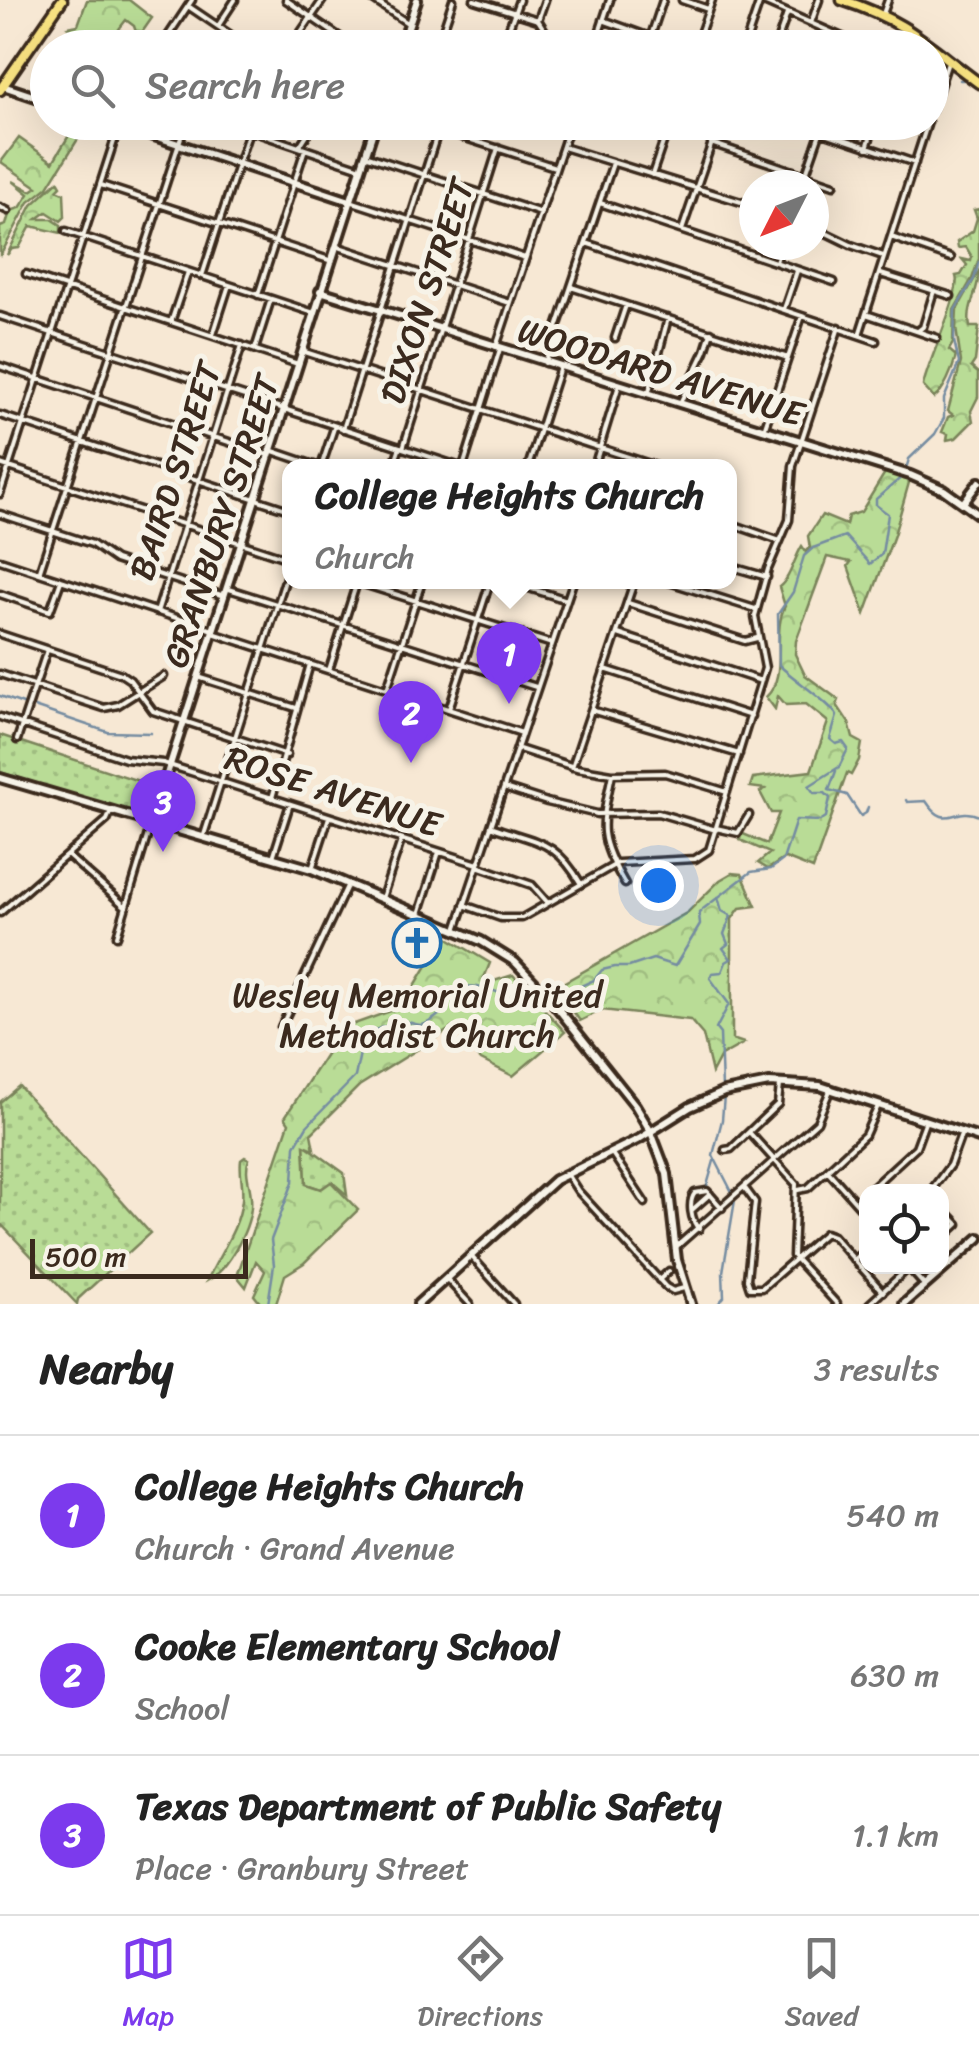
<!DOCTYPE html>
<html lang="en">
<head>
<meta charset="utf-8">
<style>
	body { margin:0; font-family:Sriracha,sans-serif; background:#f2f2f2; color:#222 }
	.controls { position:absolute; right:30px; bottom:30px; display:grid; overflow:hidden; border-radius:20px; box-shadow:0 10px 40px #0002 }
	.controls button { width:90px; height:90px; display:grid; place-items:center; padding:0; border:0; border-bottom:2px solid #e0e0e0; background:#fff; color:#222; font:50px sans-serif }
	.compass { position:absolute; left:739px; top:170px; width:90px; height:90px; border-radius:50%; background:#fff; box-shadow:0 10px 40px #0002; rotate:228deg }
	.scale { position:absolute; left:30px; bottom:25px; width:218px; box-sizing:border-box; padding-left:10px; border:5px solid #3b2a1e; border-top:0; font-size:28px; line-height:35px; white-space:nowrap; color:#3b2a1e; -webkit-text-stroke:8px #f7f3e8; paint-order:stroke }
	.you { position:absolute; left:658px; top:885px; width:35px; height:35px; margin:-25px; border:8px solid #fff; border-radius:50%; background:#1a73e8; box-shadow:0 0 0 15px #1a73e833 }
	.badge { display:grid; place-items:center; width:65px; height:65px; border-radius:50%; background:#7c3aed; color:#fff; font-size:32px; font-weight:700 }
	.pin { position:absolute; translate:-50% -82px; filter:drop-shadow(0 2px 5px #0008) }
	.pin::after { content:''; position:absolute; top:52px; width:35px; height:30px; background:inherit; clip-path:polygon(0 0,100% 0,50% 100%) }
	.popup { position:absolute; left:282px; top:459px; width:455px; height:130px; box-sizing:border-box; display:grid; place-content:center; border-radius:20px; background:#fff; filter:drop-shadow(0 2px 8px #0005); font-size:32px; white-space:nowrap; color:#767676 }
	.popup b { font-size:38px; color:#222 }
	.popup::after { content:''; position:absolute; left:50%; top:100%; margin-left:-20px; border:20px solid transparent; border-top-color:#fff }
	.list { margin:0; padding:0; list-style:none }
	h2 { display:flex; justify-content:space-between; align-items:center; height:130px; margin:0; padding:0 40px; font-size:42px }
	h2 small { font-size:32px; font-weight:400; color:#767676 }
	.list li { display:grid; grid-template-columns:65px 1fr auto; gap:30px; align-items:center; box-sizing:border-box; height:160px; padding:0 40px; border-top:2px solid #e0e0e0 }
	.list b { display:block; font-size:38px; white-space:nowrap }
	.list p { margin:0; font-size:32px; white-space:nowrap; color:#767676 }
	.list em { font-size:32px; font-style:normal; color:#767676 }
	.icon { flex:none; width:55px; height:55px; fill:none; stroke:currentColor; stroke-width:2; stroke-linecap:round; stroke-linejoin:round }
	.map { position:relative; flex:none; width:979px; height:1304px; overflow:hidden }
	.search { position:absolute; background:#fff; box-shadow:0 10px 40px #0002; left:30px; right:30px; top:30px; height:110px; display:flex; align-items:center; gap:25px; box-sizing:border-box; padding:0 35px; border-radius:55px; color:#767676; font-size:38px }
	.sheet { height:610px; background:#fff }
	nav { display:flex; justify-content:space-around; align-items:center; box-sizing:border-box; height:140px; border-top:2px solid #e0e0e0; background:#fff; font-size:28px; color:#767676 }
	nav a { display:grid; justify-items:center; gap:5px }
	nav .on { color:#7c3aed }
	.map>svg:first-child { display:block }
	.grass { fill:url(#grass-dots); stroke:#7a835a; stroke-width:2.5 }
	.forest { fill:url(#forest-crowns); stroke:#7a835a; stroke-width:2.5 }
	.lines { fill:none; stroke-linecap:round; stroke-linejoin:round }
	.stream { stroke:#758ca1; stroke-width:2.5 }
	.street-casing { stroke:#3b2a1e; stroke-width:11 }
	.secondary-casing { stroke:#3b2a1e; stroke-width:14 }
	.primary-casing { stroke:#3b2a1e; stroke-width:15 }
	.street { stroke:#f7f3e8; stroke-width:4 }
	.secondary { stroke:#f7f3e8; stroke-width:6 }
	.primary { stroke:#f8e281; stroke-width:8 }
	.labels { text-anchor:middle; stroke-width:10; stroke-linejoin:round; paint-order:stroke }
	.street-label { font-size:35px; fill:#3b2a1e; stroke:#f7f3e8 }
	.poi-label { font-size:35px; fill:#3b2a1e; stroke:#f7f3e8 }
</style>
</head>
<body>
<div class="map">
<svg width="979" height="1304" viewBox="0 0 979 1304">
	<defs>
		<pattern id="grass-dots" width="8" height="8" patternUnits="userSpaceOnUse" patternTransform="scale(2.5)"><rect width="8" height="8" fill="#b9dc96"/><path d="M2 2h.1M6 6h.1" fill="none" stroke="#a0bd81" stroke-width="1.8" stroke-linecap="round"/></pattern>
		<pattern id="forest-crowns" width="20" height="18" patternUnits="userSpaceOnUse" patternTransform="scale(2.5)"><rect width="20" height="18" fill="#b9dc96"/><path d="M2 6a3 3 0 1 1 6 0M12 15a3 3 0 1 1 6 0" fill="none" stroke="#a0bd81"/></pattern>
	</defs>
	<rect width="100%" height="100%" fill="#f7e8d4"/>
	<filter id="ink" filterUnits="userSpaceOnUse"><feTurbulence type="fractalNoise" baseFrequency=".01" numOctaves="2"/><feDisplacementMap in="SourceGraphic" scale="20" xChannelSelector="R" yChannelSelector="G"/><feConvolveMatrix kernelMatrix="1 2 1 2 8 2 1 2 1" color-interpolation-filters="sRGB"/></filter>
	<g filter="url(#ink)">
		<path class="grass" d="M0 735 160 788 151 816 148 818 0 772Z
			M19 1086 150 1233 78 1299 77 1304 0 1223V1102Z
			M304 1144 344 1173 347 1195 332 1182 321 1189 306 1184Z"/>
		<path class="forest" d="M87 0H129L152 18 138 38 134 26 126 20 119 29 130 39 127 41 120 35 116 47H93L68 27 78 25Z
			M83 123H88L48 187 29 202 0 256V227L6 225 10 211 20 208 29 194 13 181 31 191 37 187 1 162 19 138 53 162 71 132 79 130Z
			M58 181 61 186 57 190 64 193 65 217 61 221 47 212 37 219H52L61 225V233L31 226 19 248 12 249 7 255 32 205Z
			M979 209V259L972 279 954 310 953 343 949 350 956 356C953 369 944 391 934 398L923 386C927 363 962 292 956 276L961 275 967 265 962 259 971 261 972 257 966 247 958 248 957 242 973 231 977 218 974 210Z
			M979 271C979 292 966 306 970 327H979L975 361 971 367 978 373V397L971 411 973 421 956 438 947 440 948 434 942 432 948 417 953 415 948 411 961 362 956 328 957 310Z
			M886 471 910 479 894 535 865 614 848 566 851 562 827 557 796 641 795 654 805 675 839 700 837 705 849 723 853 738 862 743 859 760 851 775 847 773 813 869 785 858 768 869 758 863 770 853 740 840 741 833 767 844 779 813H771L760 792 765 789 750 787 753 778 811 771 828 722 806 704 786 705 778 696 775 709 766 697C789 676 771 632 785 606L779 587C790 579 794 559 802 546L806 552 810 548 808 536 822 515 846 525 848 516 861 512Z
			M732 873 742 874 756 906 740 908 732 919V1039L744 1043 721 1056 712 1073 703 1035 690 1020 602 1010 580 1021 562 996 563 983 688 912 720 880Z
			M445 936 490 963 484 978 491 982 513 975 565 1032 513 1076 479 1059 471 1050 458 1052 467 1032 455 1026 359 1086 311 1134 314 1149 304 1145 306 1184 321 1189 331 1182 358 1210 304 1263 285 1275 276 1304H261L254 1295 265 1271 256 1261 246 1287 237 1276 289 1123 285 1117 343 1028 402 1007Z
			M245 1157 249 1159C244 1172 250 1183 251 1197 254 1223 229 1270 207 1281 219 1254 239 1229 242 1200 244 1185 239 1174 241 1160Z"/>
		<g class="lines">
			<path class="stream" d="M960 80H964
				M906 469 909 459 935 434 944 418V399L959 363 954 341 955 310 974 279 979 262
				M0 696 26 705
				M31 706 108 732 151 733
				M836 771 829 790 847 795 861 816 866 813 868 807
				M906 800 907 802 926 801C947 833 954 804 979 816
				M718 897 722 911 731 916 724 934 728 944 723 948 731 959 726 962 722 972 712 973 710 978 729 1004 716 1029 720 1034 722 1088
				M557 997 594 980 602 970 615 967H629L653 959 675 966 700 925 699 913 703 909 751 872 771 869 783 860 796 820 820 821 826 817 830 798 825 793H814L809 786 839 767 848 749 843 742 836 744 830 739 837 716C832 704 793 679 779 665L778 614 793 592 804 556 813 548 845 536 870 564 882 554 888 514 876 505V499L903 476
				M724 1096 722 1120 713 1155 733 1194
				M706 1189 714 1161
				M268 1304 274 1265 271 1240 293 1182 295 1146 307 1126 355 1077 364 1034 403 1020C421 1027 423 1028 440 1014L438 1001C475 966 507 1006 547 1004
				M718 1304 724 1297 723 1272 735 1200"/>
			<g class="street-casing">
				<path id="street" d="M286 0 356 48
					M373 0 409 24
					M474 0 538 20 548 36 582 48
					M682 0 708 9
					M759 0 867 48
					M188 6 250 48
					M883 14 888 0
					M538 20 545 0
					M603 20 680 48
					M811 23 819 0
					M218 26 235 0
					M406 34 443 48
					M160 48 192 0
					M219 48 227 35
					M290 48 323 0
					M437 48 453 0
					M502 48 519 0
					M594 48 610 0
					M647 48 663 0
					M695 48 712 0
					M744 48 760 1
					M775 48 787 14
					M840 48 844 38
					M932 110 949 59
					M225 122 361 168
					M360 122 373 131
					M416 122 555 167
					M556 122 569 127
					M653 122 668 128
					M793 122 915 163
					M711 143 834 185
					M299 147 315 122
					M563 147 754 206
					M867 148 875 122
					M365 155 541 213
					M652 175 670 122
					M101 185 329 260
					M802 185 820 133
					M350 201 525 258
					M600 203 834 282
					M0 207 8 211
					M814 227 851 245 883 256
					M682 230 719 122
					M66 231 314 313
					M891 237 951 258
					M586 243 876 341
					M339 247 510 303
					M776 262 781 245
					M26 274 298 364
					M881 274 951 296
					M202 276 249 131
					M571 287 788 358
					M258 295 305 149
					M784 309 797 271
					M866 314 937 338
					M0 316 461 467
					M171 322 188 272
					M919 330 923 327 933 294
					M860 332 928 122
					M213 335 229 285
					M615 338 626 305
					M496 347 571 122
					M255 349 271 299
					M302 351 659 467
					M545 363 613 163
					M0 366 268 455
					M649 391 668 318
					M680 403 705 351 711 332
					M0 415 289 510
					M343 429 441 122
					M764 430 802 316
					M403 448 498 148
					M270 450 320 467
					M0 464 289 559
					M321 467 334 428
					M393 467 400 447
					M463 467 500 349
					M528 467 560 367
					M594 467 619 385
					M0 494 120 123
					M0 514 92 544 115 560 224 596
					M729 523 780 541
					M0 560 213 630
					M729 566 767 577
					M39 573 186 122
					M357 582 552 644
					M510 582 567 600
					M669 582 755 609
					M226 588 536 687
					M0 594 50 611 61 581
					M628 603 745 641 757 638
					M157 612 242 345
					M213 633 522 733
					M0 634 121 674 130 680 153 711 287 755
					M618 634 761 681
					M605 669 751 716
					M329 670 357 582
					M0 674 104 708 118 705 164 676
					M198 677 296 708
					M387 689 422 582
					M449 709 490 582
					M591 710 739 754
					M0 717 126 759 163 763 478 864
					M17 740 47 650
					M519 749 577 768 612 774 665 773 727 792
					M572 767 634 582
					M612 774C601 827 597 836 625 884
					M504 788 547 802 597 814 658 813 716 830
					M272 798 310 664
					M493 827C538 843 556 840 581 884
					M716 828 738 833 749 815
					M203 838 289 568
					M67 855 126 907
					M273 857 290 804
					M480 867 532 885 548 903
					M312 869 329 817
					M382 898 401 841
					M464 905 501 918H522L618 863 695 859 709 850 765 668 755 616 768 569 789 520 793 466 839 327
					M0 913 107 820 110 813
					M419 914 439 852
					M456 930 573 582
					M117 936 151 824
					M281 1027 348 884
					M749 1132 796 1184 793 1256 837 1304
					M725 1150 731 1149 778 1104 780 1085
					M611 1152 645 1203
					M827 1170 866 1214
					M567 1174 578 1191 666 1287 673 1291 684 1288
					M744 1187 755 1202 747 1279 750 1288H762L825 1233 833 1236 883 1292
					M798 1190 808 1188 865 1135 878 1106
					M867 1192 916 1147 926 1120
					M930 1192 950 1165 961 1135
					M942 1207 958 1224 942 1239
					M692 1210 710 1194
					M699 1229C691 1221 688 1202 695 1193L707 1191 722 1208
					M676 1247 817 1122 831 1088
					M471 1256 514 1304
					M854 1260 866 1249
					M909 1268 925 1286
					M446 1278 470 1304
					M659 1280 669 1271
					M869 1304 911 1266"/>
			</g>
			<g class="secondary-casing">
				<path id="secondary" d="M401 48 417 0
					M3 86 48 101
					M112 122 350 201
					M320 291 910 475 944 490 979 515
					M963 503 979 482
					M0 778 312 869 481 941 515 962 552 1001 635 1105 651 1132 667 1174 677 1260 691 1304
					M151 824 376 122
					M418 1304 555 1180 639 1139 690 1107 724 1092 769 1083 820 1086 979 1138
					M904 1304 979 1238"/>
			</g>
			<g class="primary-casing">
				<path id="primary" d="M842 0C907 21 927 45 979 83
					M0 90 62 0"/>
			</g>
			<use href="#street" class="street"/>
			<use href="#secondary" class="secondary"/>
			<use href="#primary" class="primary"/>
		</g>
	</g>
	<defs>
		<g id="church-ring" transform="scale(2.5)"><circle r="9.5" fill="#f7f3e8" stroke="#1f6fb2" stroke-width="1.5"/><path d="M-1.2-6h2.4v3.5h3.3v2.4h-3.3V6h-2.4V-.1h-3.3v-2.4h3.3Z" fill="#1f6fb2"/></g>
	</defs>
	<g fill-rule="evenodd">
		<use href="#church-ring" x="417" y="943"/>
	</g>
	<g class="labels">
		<g class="street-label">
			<text transform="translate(427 291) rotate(-72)" y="12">DIXON STREET</text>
			<text transform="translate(661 372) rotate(17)" y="12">WOODARD AVENUE</text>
			<text transform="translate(175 471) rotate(-72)" y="12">BAIRD STREET</text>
			<text transform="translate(221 521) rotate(-72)" y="12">GRANBURY STREET</text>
			<text transform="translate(333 791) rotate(18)" y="12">ROSE AVENUE</text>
		</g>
		<g class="poi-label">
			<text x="417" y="1007">Wesley Memorial United<tspan x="417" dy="40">Methodist Church</tspan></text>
		</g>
	</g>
</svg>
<div class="controls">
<button><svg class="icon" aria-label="locate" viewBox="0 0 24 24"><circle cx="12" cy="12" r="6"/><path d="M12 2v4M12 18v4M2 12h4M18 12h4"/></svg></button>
</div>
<svg class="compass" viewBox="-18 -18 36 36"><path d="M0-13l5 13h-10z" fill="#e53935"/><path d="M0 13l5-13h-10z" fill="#767676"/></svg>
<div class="scale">500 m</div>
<div class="you"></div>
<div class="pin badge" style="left:509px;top:704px">1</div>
<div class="popup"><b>College Heights Church</b>Church</div>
<div class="pin badge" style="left:411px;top:763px">2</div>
<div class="pin badge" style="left:163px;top:852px">3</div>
<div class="search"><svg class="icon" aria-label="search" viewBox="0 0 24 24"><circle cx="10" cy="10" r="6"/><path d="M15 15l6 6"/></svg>Search here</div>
</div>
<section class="sheet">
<h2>Nearby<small>3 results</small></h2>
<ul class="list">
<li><span class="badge">1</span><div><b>College Heights Church</b><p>Church · Grand Avenue</p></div><em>540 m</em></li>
<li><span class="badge">2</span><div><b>Cooke Elementary School</b><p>School</p></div><em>630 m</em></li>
<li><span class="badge">3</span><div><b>Texas Department of Public Safety</b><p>Place · Granbury Street</p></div><em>1.1 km</em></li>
</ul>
</section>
<nav>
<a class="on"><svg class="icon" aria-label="map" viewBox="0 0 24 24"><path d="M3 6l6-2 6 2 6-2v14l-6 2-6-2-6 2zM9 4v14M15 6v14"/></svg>Map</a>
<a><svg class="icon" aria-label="directions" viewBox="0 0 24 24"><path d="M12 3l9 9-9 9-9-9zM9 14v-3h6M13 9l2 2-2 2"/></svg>Directions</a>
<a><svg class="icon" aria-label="saved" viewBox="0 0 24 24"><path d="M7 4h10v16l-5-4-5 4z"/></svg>Saved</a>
</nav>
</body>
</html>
